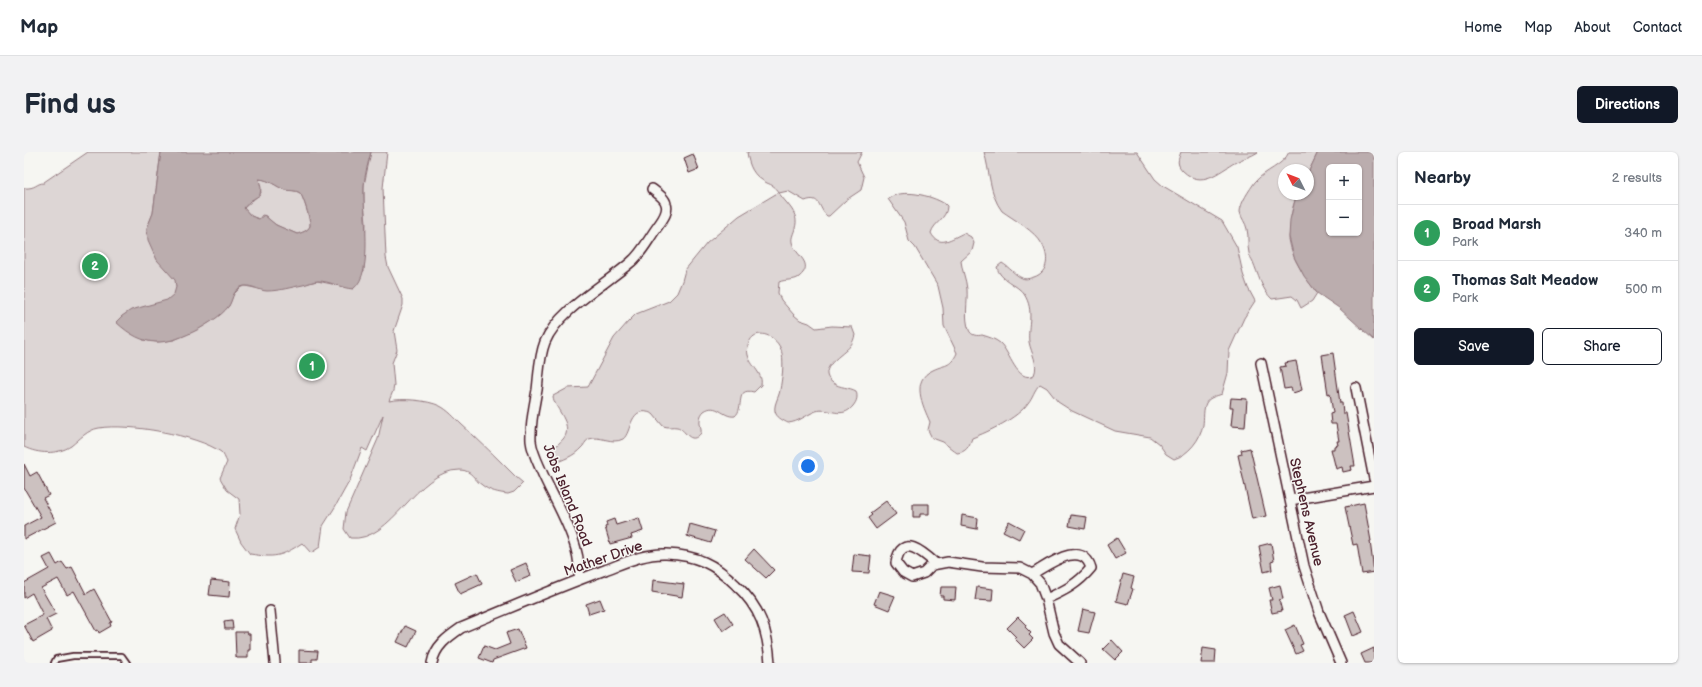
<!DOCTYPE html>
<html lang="en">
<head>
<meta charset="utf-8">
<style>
	body { margin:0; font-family:"Balsamiq Sans",sans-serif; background:#f2f2f3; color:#1f2937 }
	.controls { position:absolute; right:12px; top:12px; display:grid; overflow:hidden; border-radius:6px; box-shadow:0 1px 3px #0004 }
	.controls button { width:36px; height:36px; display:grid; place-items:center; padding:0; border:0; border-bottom:1px solid #e0e1e3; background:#fff; color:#1f2937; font:20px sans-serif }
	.compass { position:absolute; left:1254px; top:12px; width:36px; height:36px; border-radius:50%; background:#fff; box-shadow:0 1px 3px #0004; rotate:312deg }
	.you { position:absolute; left:784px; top:314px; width:14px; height:14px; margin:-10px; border:3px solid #fff; border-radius:50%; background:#1a73e8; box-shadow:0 0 0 6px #1a73e833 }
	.badge { display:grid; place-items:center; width:26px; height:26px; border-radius:50%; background:#111827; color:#fff; font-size:13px; font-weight:700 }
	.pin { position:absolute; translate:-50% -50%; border:2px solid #fff; box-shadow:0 1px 4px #0006 }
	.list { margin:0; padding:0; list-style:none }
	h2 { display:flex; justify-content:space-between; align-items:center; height:52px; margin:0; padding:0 16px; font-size:17px }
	h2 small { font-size:13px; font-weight:400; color:#747a83 }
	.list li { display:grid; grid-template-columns:26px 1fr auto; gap:12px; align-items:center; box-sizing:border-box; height:56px; padding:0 16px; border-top:1px solid #e0e1e3 }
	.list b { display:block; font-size:15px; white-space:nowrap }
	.list p { margin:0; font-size:13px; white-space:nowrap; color:#747a83 }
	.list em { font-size:13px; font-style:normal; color:#747a83 }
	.actions { display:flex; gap:8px; padding:12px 16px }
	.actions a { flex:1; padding:9px 0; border:1px solid #111827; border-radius:6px; text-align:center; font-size:14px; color:#111827 }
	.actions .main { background:#111827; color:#fff }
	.map { position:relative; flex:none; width:1350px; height:511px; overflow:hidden; border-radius:6px }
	header { display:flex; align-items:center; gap:24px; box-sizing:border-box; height:56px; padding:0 20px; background:#fff; border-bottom:1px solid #e0e1e3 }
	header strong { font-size:19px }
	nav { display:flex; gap:22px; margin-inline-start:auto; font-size:14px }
	.intro { display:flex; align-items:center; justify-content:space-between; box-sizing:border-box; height:96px; padding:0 24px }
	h1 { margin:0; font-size:28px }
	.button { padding:10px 18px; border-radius:6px; background:#111827; color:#fff; font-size:14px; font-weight:700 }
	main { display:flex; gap:24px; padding:0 24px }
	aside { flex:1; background:#fff; border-radius:6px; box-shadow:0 1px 3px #0004 }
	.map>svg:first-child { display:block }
	.green { fill:#ddd6d5; stroke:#947a80 }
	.water { fill:#bbadae; stroke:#8e747a; fill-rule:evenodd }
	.building { fill:#ccc1c0; stroke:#4a1f2b }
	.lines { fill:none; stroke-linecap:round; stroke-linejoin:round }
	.service-casing { stroke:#4a1f2b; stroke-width:8 }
	.minor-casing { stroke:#4a1f2b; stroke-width:12 }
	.service { stroke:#f6f6f2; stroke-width:4.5 }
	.minor { stroke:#f6f6f2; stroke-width:9 }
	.labels { text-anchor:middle; stroke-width:3; stroke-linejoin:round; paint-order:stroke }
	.street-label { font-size:14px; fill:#4a1f2b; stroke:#f6f6f2 }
</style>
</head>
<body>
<header>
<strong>Map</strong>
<nav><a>Home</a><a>Map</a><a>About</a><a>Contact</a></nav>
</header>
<div class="intro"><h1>Find us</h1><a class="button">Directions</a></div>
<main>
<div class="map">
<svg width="1350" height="511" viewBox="0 0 1350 511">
	<rect width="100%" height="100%" fill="#f6f6f2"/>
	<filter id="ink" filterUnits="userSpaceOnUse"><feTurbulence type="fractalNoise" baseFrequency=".025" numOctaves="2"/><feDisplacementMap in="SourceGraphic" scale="8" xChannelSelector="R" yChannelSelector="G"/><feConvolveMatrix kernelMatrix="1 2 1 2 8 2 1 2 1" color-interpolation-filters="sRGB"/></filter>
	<g filter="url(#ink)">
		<path class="green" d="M64 0H137L129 61 123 76V83L157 135 119 188 133 190 150 188 178 175 189 168 205 154 209 143 217 135 221 134 231 136 281 132 293 129 313 133 340 119 342 70 340 51V33L347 0H363L359 36 362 105 364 115 379 147V153L370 179 373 198 368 211 370 233 369 239 365 249C377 246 404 248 416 254 424 258 431 266 437 272 456 289 474 307 492 325L499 331 490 340 484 342C475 341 465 339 458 333 450 328 448 318 436 318 391 318 369 391 326 386L320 377 322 360 354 287 359 263 343 299 338 296 326 328 311 355 299 374 296 395 287 401 278 391C257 405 251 406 226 402L217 390 211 377 216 362 215 347 203 338 196 326 203 310C201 307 200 302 197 300 173 283 104 271 75 276 63 278 56 287 47 294 33 303 14 302 0 295V36C12 37 12 31 20 31V30Z
			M723 0H838L833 10 840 25 837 38 822 48 805 64H803C794 56 797 43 781 49L764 39 755 41C762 52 776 61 771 76 770 81 767 85 768 90 770 103 792 111 775 125 770 129 762 127 755 130L754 141 757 148 770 163 776 168 785 171 792 176 808 174 828 175 831 183C830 186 829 191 826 194 821 202 790 217 809 231 816 236 825 235 832 239 834 245 833 249 829 254 818 268 805 255 792 259 782 263 775 270 764 271 760 269 754 266 752 262 748 254 755 246 756 238 758 226 760 214 758 202 756 184 729 172 724 194 720 212 740 218 737 233L730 240C710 235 721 256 711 264 699 266 693 250 680 259 678 261 676 264 676 268 675 272 678 276 677 281 666 295 661 276 653 275 648 274 645 276 639 274L629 262C605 251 608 281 599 287 588 293 576 283 565 287 561 289 560 294 557 296 550 304 539 308 530 311 522 295 539 292 542 282 546 268 530 256 529 244L544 236 564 235 590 186 604 170 612 162 645 149 653 141 658 129 661 118 683 91 715 64 755 40C752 35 748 33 743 31 729 24 725 14 723 0Z
			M960 0H1113L1131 27 1139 34 1198 69 1213 95 1219 122 1224 136 1231 149 1220 166 1205 199 1204 221 1198 242C1193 244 1185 245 1182 251 1179 257 1180 266 1179 273 1177 287 1164 303 1150 307L1142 302 1135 292 1126 285 1091 279 1048 259 1034 250 1023 236 1016 232C1010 238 1009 245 1004 251 994 266 964 280 948 286 945 295 942 300 933 301L919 290 908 286 904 278 906 270C899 254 886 228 909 218 921 212 926 216 933 201L920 174 919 156 914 134 891 95 885 89 880 70 864 47C877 36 907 43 921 52L923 54C923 67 910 70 907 81 915 97 928 86 940 81L947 85 950 91 948 99 937 109C938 119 942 127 943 137 944 151 940 165 945 178 947 184 954 184 958 183 965 185 971 187 976 191 986 200 993 232 1010 223 1015 212 1007 201 1005 190 1003 173 1011 159 1000 142 993 132 975 128 973 115L978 111C985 115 991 123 998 126 1002 128 1006 126 1010 125 1025 120 1025 104 1018 92 1011 79 989 67 978 59 965 42 966 19 960 0Z
			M1157 0H1234C1227 5 1219 6 1212 10 1194 20 1178 37 1159 19 1152 12 1154 8 1157 0Z
			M1265 0H1294L1284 21V18H1260V42H1275C1269 50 1267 61 1267 71 1267 76 1265 82 1265 87 1268 108 1281 125 1293 141L1288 149 1277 156 1273 148 1268 144 1248 147C1238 138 1234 122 1229 110 1228 107 1225 104 1225 101 1223 94 1225 85 1223 77 1222 71 1217 66 1216 60 1216 51 1226 37 1231 30 1241 18 1259 14 1265 0Z
			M235 27C246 27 251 35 261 37 266 39 272 38 276 41 279 44 287 69 286 74 284 79 277 81 273 82 262 77 249 74 242 64L238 63 235 67C229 66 223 61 220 56L237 41Z"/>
		<path class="water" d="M137 0H347C344 11 341 22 340 33 338 58 351 121 329 137 316 136 306 129 294 129 289 129 284 132 279 133 268 135 255 139 243 139 235 139 225 131 217 135 208 139 209 149 204 155 197 164 185 171 175 177 142 194 121 197 92 170L98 164 107 158 143 148 150 142 152 135 151 128 133 108 124 88 123 76 129 61ZM235 27C246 28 251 34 261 38 266 39 272 38 276 41 279 44 287 69 286 74 284 79 277 81 273 82L252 73 240 63 235 67 227 64 220 56 226 49 236 43 237 36Z
			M1294 0H1350V188L1315 156 1293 141 1280 124 1270 105 1265 85 1266 68 1271 48 1275 42H1284V21ZM1305 15H1335V81H1305Z"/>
		<path class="building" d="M669 2 675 17 665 21 660 6Z
			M1309 201 1316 251H1318L1319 261H1322L1331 314H1327L1328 318 1319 320 1318 315 1312 317 1307 297H1310V294L1314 293 1313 289H1315L1312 272H1307L1306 262 1309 261 1306 241 1304 242 1298 203Z
			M1272 209 1278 238 1269 241 1267 236 1260 237 1256 215 1262 214 1261 211Z
			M1207 246 1223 247 1221 275 1207 274 1209 255H1206Z
			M1226 296 1242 364 1228 367 1214 303 1218 302 1217 298Z
			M0 312 6 324 13 320 25 343 19 346 32 370 0 387V374L17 365 0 336Z
			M862 349 872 362 852 377 844 366 848 363 846 361Z
			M1340 351 1347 389H1346L1350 420 1338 422 1333 392 1329 393 1321 355Z
			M889 352H905V362H896V365H889Z
			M938 363 954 366 953 377 937 374Z
			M1047 363 1063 365 1061 377 1045 374Z
			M615 366 619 379 607 383 608 386 586 392 581 375 583 374 582 370 590 367 592 373Z
			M985 369 1000 377 995 387 979 379Z
			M666 372 691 379 687 391 663 384Z
			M1093 386 1102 401 1091 407 1083 393Z
			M1247 391 1250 409 1247 410 1248 418 1240 420 1235 394Z
			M730 397 750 418 742 426 721 407Z
			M27 402 33 413 38 410 43 417 48 415 62 442 70 437 88 470 86 471 87 474 75 481 74 478 72 479 50 439 43 443 34 427 17 436 32 462 22 467 28 479 9 490 0 473 19 463 8 441 0 446V431L25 417 19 406Z
			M830 402 847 404 845 421 828 420Z
			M502 411 507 424 492 430 486 418Z
			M453 421 458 432 436 442 431 431Z
			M1099 422 1110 425 1107 436 1109 437 1104 452 1092 449Z
			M187 428 206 430 205 445 185 443Z
			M629 428 660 432 658 445 628 440Z
			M1256 433 1259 447 1255 448 1258 459 1248 461 1245 448H1248L1245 436Z
			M917 435H932L931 448 919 447V444H916Z
			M953 435 969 437 968 449 951 448Z
			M855 439 871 444 865 458 850 452Z
			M576 447 580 457 565 462 562 452Z
			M1059 457 1071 460 1065 481 1054 479Z
			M1330 459 1339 480 1329 484 1321 463Z
			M701 460 709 472 699 479 691 466Z
			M994 465 1002 473 1001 475 1007 481 1005 483 1009 487 1000 496 990 486 992 485 983 476Z
			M208 468 209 477H201L200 469Z
			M1271 473 1279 492 1276 493 1279 499 1272 502 1261 478Z
			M381 474 392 479 384 495 373 490Z
			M494 477 502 496 469 508 468 511 455 506 460 494 471 498 486 492 482 481Z
			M211 480H223L224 482H226V498H224V506H213L212 505Z
			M1088 488 1099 500 1091 508 1079 497Z
			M1179 496 1192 498 1191 511H1177Z
			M1350 496V511H1341L1337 502Z
			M275 498 294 499 293 507H288V511H275Z"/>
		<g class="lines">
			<g class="service-casing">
				<path id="service" d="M30 511 32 507 49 504H98L103 511"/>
			</g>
			<g class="minor-casing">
				<path id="minor" d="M1237 211 1280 414 1295 460 1317 511
					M1332 236 1350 327
					M1266 348 1350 334
					M912 412C900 401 877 380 872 411L879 420 888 425 900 421 908 413 924 410 958 415 996 416 1008 422C1024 413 1058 387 1067 416 1054 432 1040 439 1022 447L1030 481 1035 492 1056 511
					M1008 422 1016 431 1022 447
					M555 428C559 391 531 351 517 318 513 309 508 299 507 289 506 272 510 254 513 238 515 222 515 205 521 190 534 158 581 133 607 110 618 101 625 86 634 74 638 68 645 60 642 52 641 46 633 41 628 37
					M246 459 251 511
					M408 511C411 494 424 485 437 476 485 456 532 436 581 418 600 411 621 401 642 402 672 403 691 412 712 433 736 455 744 479 746 511"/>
			</g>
			<use href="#service" class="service"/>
			<use href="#minor" class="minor"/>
		</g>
	</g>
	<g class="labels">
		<g class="street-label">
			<text transform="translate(544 343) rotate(68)" y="5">Jobs Island Road</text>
			<text transform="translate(1283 360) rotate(77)" y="5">Stephens Avenue</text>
			<text transform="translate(579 406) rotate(-19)" y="5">Mather Drive</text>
		</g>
	</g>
</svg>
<div class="controls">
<button>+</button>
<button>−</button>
</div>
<svg class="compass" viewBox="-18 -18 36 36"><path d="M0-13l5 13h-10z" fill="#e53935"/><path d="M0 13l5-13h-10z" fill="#747a83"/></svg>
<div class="you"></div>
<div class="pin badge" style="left:288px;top:214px;background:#2e9e5b">1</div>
<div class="pin badge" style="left:71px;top:114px;background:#2e9e5b">2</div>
</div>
<aside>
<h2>Nearby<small>2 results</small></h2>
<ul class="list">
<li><span class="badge" style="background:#2e9e5b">1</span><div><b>Broad Marsh</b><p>Park</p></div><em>340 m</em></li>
<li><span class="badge" style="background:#2e9e5b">2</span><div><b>Thomas Salt Meadow</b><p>Park</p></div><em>500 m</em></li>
</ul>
<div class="actions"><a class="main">Save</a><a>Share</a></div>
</aside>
</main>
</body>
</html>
